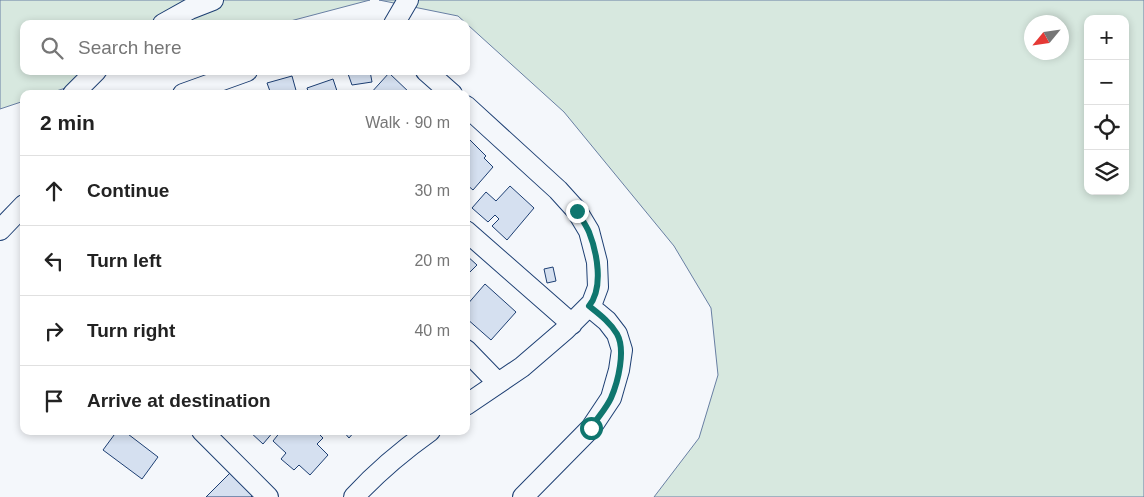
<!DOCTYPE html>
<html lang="en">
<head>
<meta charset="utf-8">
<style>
	body { margin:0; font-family:Arial,sans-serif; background:#f2f2f2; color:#222 }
	.controls { position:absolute; right:15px; top:15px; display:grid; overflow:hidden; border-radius:10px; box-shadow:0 2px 8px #0003 }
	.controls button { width:45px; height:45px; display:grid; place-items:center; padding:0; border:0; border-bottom:1px solid #e0e0e0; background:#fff; color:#222; font:25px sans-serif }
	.compass { position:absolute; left:1024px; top:15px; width:45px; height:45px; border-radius:50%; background:#fff; box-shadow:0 2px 8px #0003; rotate:241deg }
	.stop { position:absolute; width:15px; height:15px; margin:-11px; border:4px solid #0f766e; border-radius:50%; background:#fff }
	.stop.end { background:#0f766e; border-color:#fff; box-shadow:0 1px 5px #0008 }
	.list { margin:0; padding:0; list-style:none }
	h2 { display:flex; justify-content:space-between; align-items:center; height:65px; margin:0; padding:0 20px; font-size:21px }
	h2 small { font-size:16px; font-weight:400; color:#767676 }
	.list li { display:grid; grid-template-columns:32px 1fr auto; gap:15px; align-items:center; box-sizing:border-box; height:70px; padding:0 20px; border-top:1px solid #e0e0e0 }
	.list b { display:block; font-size:19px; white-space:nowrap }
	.list em { font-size:16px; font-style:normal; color:#767676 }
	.icon { flex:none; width:28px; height:28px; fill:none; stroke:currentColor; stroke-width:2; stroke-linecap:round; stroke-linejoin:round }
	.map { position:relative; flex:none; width:1144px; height:497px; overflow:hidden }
	.search { position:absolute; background:#fff; box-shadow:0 2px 8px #0003; left:20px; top:20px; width:450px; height:55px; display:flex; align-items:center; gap:12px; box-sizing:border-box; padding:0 18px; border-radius:10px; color:#767676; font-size:19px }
	.panel { position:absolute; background:#fff; box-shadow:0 2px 8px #0003; left:20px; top:90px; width:450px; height:345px; border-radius:10px }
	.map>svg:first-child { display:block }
	.green { fill:#d7e8df; stroke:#687fa3; fill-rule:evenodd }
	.building { fill:#d5e0f0; stroke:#1d3f73 }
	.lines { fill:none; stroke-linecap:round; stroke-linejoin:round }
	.minor-casing { stroke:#1d3f73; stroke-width:22 }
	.minor { stroke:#f4f7fb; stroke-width:20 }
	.route { stroke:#0f766e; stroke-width:6 }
</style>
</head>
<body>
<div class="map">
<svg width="1144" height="497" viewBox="0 0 1144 497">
	<rect width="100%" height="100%" fill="#f4f7fb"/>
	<path class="green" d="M0 0H370L279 24H24V71H118L47 94H24V101L0 109Z
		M379 0H1144V497H654L699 438 718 375 711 308 674 246 564 112 458 16ZM1088 19H1125V191H1088ZM1032 22H1062V52H1032Z"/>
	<path class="building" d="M347 71H370L372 82 352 85Z
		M389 73 411 94H370Z
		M292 76 297 94H271L267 83Z
		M333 79 338 94H309L307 88Z
		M469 139 486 156 484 158 493 167 473 190 466 184V142Z
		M510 186 534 208 507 240 492 226 499 219 495 215 488 222 472 208 486 192 496 201Z
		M466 255 477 265 466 276Z
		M553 267 556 281 547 283 544 269Z
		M485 284 516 312 491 340 466 318V306Z
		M117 431H124L158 457 142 479 103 450Z
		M249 431H274L263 444Z
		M281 431H316L323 438 317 444 328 455 310 475 299 465 294 470 281 459 286 453 273 441Z
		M343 431H355L349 438Z
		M232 471 254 494 251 497H206Z"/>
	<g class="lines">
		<g class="minor-casing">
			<path id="minor" d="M163 24 190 9 213 0
				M394 24 408 0
				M426 71 452 94
				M73 94 96 71
				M183 94 247 71
				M466 106 558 190 577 211 589 231 597 262 598 287 592 303 565 330 522 367 466 405
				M0 230 24 205
				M466 231 572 324
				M466 350 498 383
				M202 431 268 497
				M354 497C377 472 402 451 430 431
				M523 497 591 428 611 398 619 370 622 350 617 334 607 321 589 306"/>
		</g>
		<use href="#minor" class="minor"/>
	</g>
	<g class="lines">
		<path class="route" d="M577 211C581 218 586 225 589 232 597 252 604 288 589 306 599 314 610 322 617 334 626 350 618 382 611 398 606 409 597 418 591 428"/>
	</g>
</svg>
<div class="controls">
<button>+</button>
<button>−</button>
<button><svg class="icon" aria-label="locate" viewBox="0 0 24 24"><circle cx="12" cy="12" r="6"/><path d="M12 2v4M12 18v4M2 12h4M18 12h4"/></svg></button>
<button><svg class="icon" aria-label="layers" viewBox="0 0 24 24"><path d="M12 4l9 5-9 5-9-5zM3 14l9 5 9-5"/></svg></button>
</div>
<svg class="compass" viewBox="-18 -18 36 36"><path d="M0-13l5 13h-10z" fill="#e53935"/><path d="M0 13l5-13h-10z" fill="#767676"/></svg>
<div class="stop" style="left:591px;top:428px"></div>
<div class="stop end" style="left:577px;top:211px"></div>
<div class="search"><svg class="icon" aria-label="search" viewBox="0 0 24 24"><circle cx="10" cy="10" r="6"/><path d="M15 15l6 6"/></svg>Search here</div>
<section class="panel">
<h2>2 min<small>Walk · 90 m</small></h2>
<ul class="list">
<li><svg class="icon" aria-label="ahead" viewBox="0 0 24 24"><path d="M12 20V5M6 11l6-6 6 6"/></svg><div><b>Continue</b></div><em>30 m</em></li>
<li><svg class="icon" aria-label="left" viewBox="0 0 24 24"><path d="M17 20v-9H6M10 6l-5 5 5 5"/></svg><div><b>Turn left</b></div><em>20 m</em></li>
<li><svg class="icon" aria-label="right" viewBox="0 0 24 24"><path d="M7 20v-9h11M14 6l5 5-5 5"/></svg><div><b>Turn right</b></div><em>40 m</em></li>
<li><svg class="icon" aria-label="arrive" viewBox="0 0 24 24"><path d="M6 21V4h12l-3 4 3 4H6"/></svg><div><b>Arrive at destination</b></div></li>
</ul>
</section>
</div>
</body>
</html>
